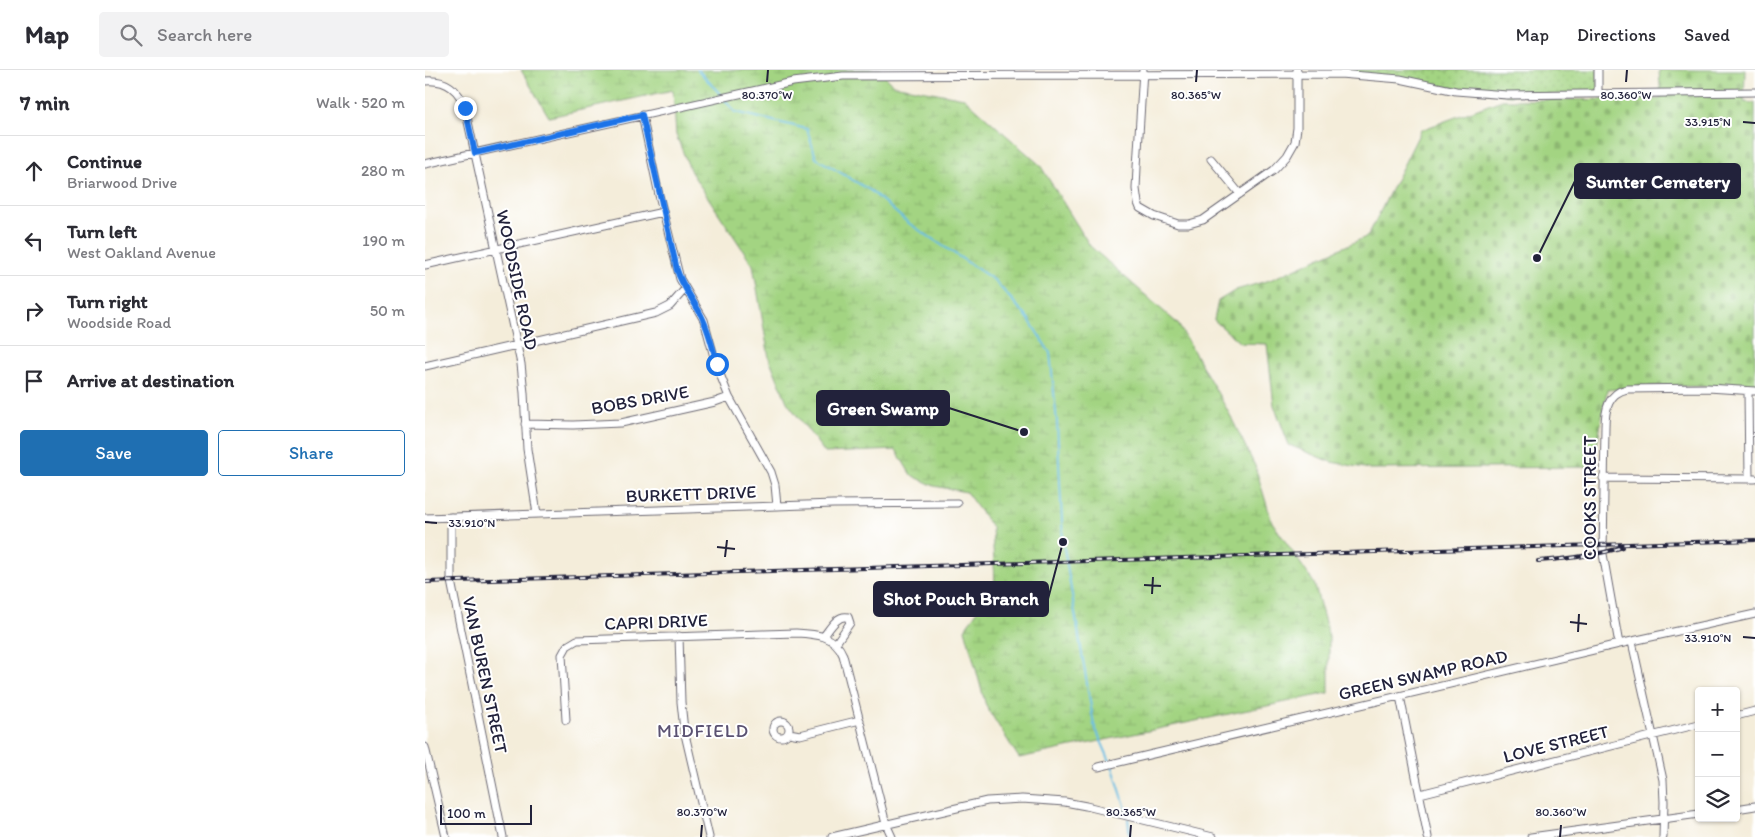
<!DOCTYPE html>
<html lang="en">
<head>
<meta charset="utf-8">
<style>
	body { margin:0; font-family:Itim,sans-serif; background:#f2f2f3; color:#2b2b33 }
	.controls { position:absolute; right:15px; bottom:15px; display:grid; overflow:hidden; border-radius:5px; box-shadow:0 1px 4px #0004 }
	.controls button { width:45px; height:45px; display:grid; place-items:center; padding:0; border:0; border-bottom:1px solid #e1e1e2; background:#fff; color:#2b2b33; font:25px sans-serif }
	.scale { position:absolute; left:15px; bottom:12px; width:92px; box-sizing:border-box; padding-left:5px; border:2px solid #22223b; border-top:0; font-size:14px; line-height:18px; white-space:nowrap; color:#22223b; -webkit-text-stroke:4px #fff; paint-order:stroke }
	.stop { position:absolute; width:15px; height:15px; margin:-11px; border:4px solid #1a73e8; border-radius:50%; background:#fff }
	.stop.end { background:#1a73e8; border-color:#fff; box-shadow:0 1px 5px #0008 }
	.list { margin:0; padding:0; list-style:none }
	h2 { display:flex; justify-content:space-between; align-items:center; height:65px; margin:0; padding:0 20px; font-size:21px }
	h2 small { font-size:16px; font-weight:400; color:#7c7c81 }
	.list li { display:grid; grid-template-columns:32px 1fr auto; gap:15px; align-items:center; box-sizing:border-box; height:70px; padding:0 20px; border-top:1px solid #e1e1e2 }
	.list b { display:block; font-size:19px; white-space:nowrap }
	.list p { margin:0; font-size:16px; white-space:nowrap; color:#7c7c81 }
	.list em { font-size:16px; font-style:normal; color:#7c7c81 }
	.actions { display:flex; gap:10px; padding:15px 20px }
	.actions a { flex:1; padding:11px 0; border:1px solid #1f6fb2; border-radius:5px; text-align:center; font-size:18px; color:#1f6fb2 }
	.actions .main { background:#1f6fb2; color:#fff }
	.icon { flex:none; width:28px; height:28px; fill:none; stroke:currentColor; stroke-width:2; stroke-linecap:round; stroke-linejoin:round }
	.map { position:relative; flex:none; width:1330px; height:767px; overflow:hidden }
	header { display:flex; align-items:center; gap:30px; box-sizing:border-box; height:70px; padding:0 25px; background:#fff; border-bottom:1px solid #e1e1e2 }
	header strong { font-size:24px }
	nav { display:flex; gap:28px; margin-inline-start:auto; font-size:18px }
	.search { width:350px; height:45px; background:#f2f2f3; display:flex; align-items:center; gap:12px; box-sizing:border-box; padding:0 18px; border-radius:5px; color:#7c7c81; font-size:19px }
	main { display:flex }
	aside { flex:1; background:#fff }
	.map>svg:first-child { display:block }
	.grass { fill:url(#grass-dots); stroke:#627b5e }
	.wetland { fill:url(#wetland-marsh); stroke:#627b5e }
	.cemetery { fill:url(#cemetery-stones); stroke:#627b5e }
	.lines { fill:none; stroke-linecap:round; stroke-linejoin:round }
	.stream { stroke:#69bfe6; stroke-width:2 }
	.minor-casing { stroke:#6c6973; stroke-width:9 }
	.minor { stroke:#fff; stroke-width:7 }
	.rail-casing { stroke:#22223b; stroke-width:4 }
	.rail { stroke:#fff; stroke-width:2; stroke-dasharray:5.5; stroke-linecap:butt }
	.route { stroke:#1a73e8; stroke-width:6 }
	.ticks { fill:none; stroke:#22223b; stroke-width:2 }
	.labels { text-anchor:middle; stroke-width:4; stroke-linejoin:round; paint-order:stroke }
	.street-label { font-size:18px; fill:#22223b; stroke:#fff }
	.neighbourhood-label { font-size:19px; letter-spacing:1px; fill:#5b5272; stroke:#fff }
	.ticks-label { font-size:12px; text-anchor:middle; fill:#22223b; stroke:#fff; stroke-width:4; stroke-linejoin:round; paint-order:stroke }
	.leader { fill:none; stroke:#22223b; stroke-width:2 }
	.callout-dot { fill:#22223b; stroke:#fff; stroke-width:2 }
	.callout { fill:#22223b; stroke:#22223b; stroke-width:2 }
	.callout-label { font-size:19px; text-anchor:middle; font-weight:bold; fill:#fff }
</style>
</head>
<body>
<header>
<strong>Map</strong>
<div class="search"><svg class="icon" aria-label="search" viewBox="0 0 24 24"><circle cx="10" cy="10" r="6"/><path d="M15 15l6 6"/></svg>Search here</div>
<nav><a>Map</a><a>Directions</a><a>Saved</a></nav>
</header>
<main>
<aside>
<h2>7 min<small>Walk · 520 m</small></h2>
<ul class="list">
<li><svg class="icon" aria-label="ahead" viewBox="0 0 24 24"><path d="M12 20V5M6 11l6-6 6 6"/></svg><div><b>Continue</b><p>Briarwood Drive</p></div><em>280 m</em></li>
<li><svg class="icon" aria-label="left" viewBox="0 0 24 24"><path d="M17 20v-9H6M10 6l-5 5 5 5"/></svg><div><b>Turn left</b><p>West Oakland Avenue</p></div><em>190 m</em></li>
<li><svg class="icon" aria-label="right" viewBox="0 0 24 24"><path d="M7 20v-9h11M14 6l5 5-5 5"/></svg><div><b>Turn right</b><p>Woodside Road</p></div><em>50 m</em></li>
<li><svg class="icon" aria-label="arrive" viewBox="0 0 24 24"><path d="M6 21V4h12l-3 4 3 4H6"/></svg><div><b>Arrive at destination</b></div></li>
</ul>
<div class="actions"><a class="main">Save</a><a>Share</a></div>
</aside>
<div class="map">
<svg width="1330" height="767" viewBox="0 0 1330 767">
	<defs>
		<pattern id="grass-dots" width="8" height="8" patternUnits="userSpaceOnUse" patternTransform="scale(1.25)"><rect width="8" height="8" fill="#a3d482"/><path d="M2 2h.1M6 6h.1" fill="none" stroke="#8cb671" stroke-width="1.8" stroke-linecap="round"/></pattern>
		<pattern id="wetland-marsh" width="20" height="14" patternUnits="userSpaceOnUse" patternTransform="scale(1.25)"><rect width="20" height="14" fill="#a3d482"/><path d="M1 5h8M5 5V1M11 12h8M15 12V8" fill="none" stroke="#8cb671"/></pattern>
		<pattern id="cemetery-stones" width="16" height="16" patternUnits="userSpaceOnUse" patternTransform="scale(1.25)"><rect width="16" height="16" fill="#a3d482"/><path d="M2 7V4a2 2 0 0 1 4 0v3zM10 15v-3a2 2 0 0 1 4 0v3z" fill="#8cb671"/></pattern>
	</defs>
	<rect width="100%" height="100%" fill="#fff"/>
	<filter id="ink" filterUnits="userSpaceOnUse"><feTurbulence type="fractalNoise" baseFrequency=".02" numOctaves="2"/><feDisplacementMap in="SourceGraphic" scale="10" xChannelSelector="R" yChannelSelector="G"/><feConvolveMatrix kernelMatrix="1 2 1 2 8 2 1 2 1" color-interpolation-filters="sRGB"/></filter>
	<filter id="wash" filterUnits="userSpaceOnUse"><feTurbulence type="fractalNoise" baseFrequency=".0096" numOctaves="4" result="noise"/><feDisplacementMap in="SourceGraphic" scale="20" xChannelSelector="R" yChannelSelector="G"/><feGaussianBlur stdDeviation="1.12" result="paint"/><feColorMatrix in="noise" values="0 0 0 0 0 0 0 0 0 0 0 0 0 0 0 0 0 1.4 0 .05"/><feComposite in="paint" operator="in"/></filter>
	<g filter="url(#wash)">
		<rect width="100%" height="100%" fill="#f4edda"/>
		<path class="grass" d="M925 0H1173V24L1082 25 925 4Z"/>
		<path class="wetland" d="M96 0H455L468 15 539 28 615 95 665 176 753 254 804 343 830 396 847 452 889 513 904 567V623L594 688 561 636 540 559 570 514 567 457 541 422 509 416 486 405 471 380 400 383 362 332 344 288 328 195 266 102 251 65 248 20 124 47Z"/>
		<path class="cemetery" d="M1234 0H1320L1319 32 1330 33V317L1228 316 1182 320 1168 397 945 399 906 392 864 375 849 335 842 274 815 273 789 250 793 231 811 220 845 210 943 166 996 60 1077 30 1236 29Z"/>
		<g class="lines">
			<path class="stream" d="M273 0 297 26
				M300 30 310 42 382 59 391 88 446 121 482 152 569 210 603 248 625 283 632 352 638 472 669 655 688 698 703 745
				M703 749 705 767"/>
		</g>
	</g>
	<g filter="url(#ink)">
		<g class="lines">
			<g class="minor-casing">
				<path id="minor" d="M718 0 712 97 711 119 713 133 715 138 729 146 753 154H764L778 150 849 100 862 86 870 72 872 58V0
					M1173 0V24
					M0 11C20 9 34 19 40 38L96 294 99 323 102 379 112 444
					M217 45 234 125 255 209 279 250 291 294 304 327 346 402 350 415 352 436
					M786 89 815 124
					M0 94 368 12 418 6 915 4 975 9 1031 21 1082 25 1330 22
					M0 195 238 142
					M0 296 231 243 245 236 260 219
					M1323 321 1324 409
					M100 354 148 355 196 353 290 332 304 327
					M1178 408 1330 409
					M26 447V511L78 767
					M0 448 408 434 532 433
					M254 566 256 632 259 660 284 767
					M399 566C405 558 412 545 423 547L425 553 411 573
					M1207 572 1238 710 1239 732 1238 767
					M1194 574 1178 484 1180 357C1180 340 1183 323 1202 319L1283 318 1330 321
					M975 626 1003 767
					M1311 646 1330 641
					M141 650 137 585 142 576 152 570 371 563C391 564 410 565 418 585L461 754 467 767
					M348 659a8 8 0 1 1 16 0a8 8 0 1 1-16 0Z
					M364 663 375 665 435 650
					M0 677 21 767
					M673 697 1194 574 1330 544
					M995 724 1274 654
					M1311 739 1330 736
					M407 767 562 731 597 729 640 732 661 736 788 767
					M1106 767 1274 744"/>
			</g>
			<use href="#minor" class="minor"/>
			<g class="rail-casing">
				<path id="rail" d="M1113 491C1142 489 1170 486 1198 477
					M0 512 1330 470"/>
			</g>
			<use href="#rail" class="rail"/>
		</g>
	</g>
	<g class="lines" filter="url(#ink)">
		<path class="route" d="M40 38 50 83 217 45 252 200C257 216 268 229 276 245 284 261 288 278 292 294"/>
	</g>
	<path class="ticks" d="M342 12 343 0M771 12 772 0M1201 12 1202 0M1318 52 1330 53M0 452 12 453M292 477 310 479M300 487 302 470M719 515 736 516M727 524 728 507M1145 552 1162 554M1153 562 1154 544M1318 567 1330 568M276 767 277 755M705 767 706 755M1135 767 1136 755"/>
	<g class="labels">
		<g class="street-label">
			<text transform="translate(92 210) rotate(78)" y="6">WOODSIDE ROAD</text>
			<text transform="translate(215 330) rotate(-10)" y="6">BOBS DRIVE</text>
			<text transform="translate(266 424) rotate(-2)" y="6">BURKETT DRIVE</text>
			<text transform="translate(1165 428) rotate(-90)" y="6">COOKS STREET</text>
			<text transform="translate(231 552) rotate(-2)" y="6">CAPRI DRIVE</text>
			<text transform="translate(60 605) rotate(78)" y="6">VAN BUREN STREET</text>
			<text transform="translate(998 605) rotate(-13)" y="6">GREEN SWAMP ROAD</text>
			<text transform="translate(1131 674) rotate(-14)" y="6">LOVE STREET</text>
		</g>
		<g class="neighbourhood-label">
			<text x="278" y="667">MIDFIELD</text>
		</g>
	</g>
	<g class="ticks-label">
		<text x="342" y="29">80.370°W</text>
		<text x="771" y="29">80.365°W</text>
		<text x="1201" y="29">80.360°W</text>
		<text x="1283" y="56">33.915°N</text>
		<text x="47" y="457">33.910°N</text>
		<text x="1283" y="572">33.910°N</text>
		<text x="277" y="746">80.370°W</text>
		<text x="706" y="746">80.365°W</text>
		<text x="1136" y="746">80.360°W</text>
	</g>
	<path class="leader" d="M1112 188L1150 111M599 362L524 338M638 472L623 529"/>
	<g class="callout-dot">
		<circle cx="1112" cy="188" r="5"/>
		<circle cx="599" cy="362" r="5"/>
		<circle cx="638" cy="472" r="5"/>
	</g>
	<g class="callout">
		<rect x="1150" y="94" width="165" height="34" rx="5"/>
		<rect x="392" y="321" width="132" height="34" rx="5"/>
		<rect x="449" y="512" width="174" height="34" rx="5"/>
	</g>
	<g class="callout-label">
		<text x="1233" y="118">Sumter Cemetery</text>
		<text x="458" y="345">Green Swamp</text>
		<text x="536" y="535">Shot Pouch Branch</text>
	</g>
</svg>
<div class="controls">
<button>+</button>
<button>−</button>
<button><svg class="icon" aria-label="layers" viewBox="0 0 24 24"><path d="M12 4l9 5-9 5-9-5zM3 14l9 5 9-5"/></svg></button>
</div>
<div class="scale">100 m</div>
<div class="stop" style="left:292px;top:294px"></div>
<div class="stop end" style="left:40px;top:38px"></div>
</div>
</main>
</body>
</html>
